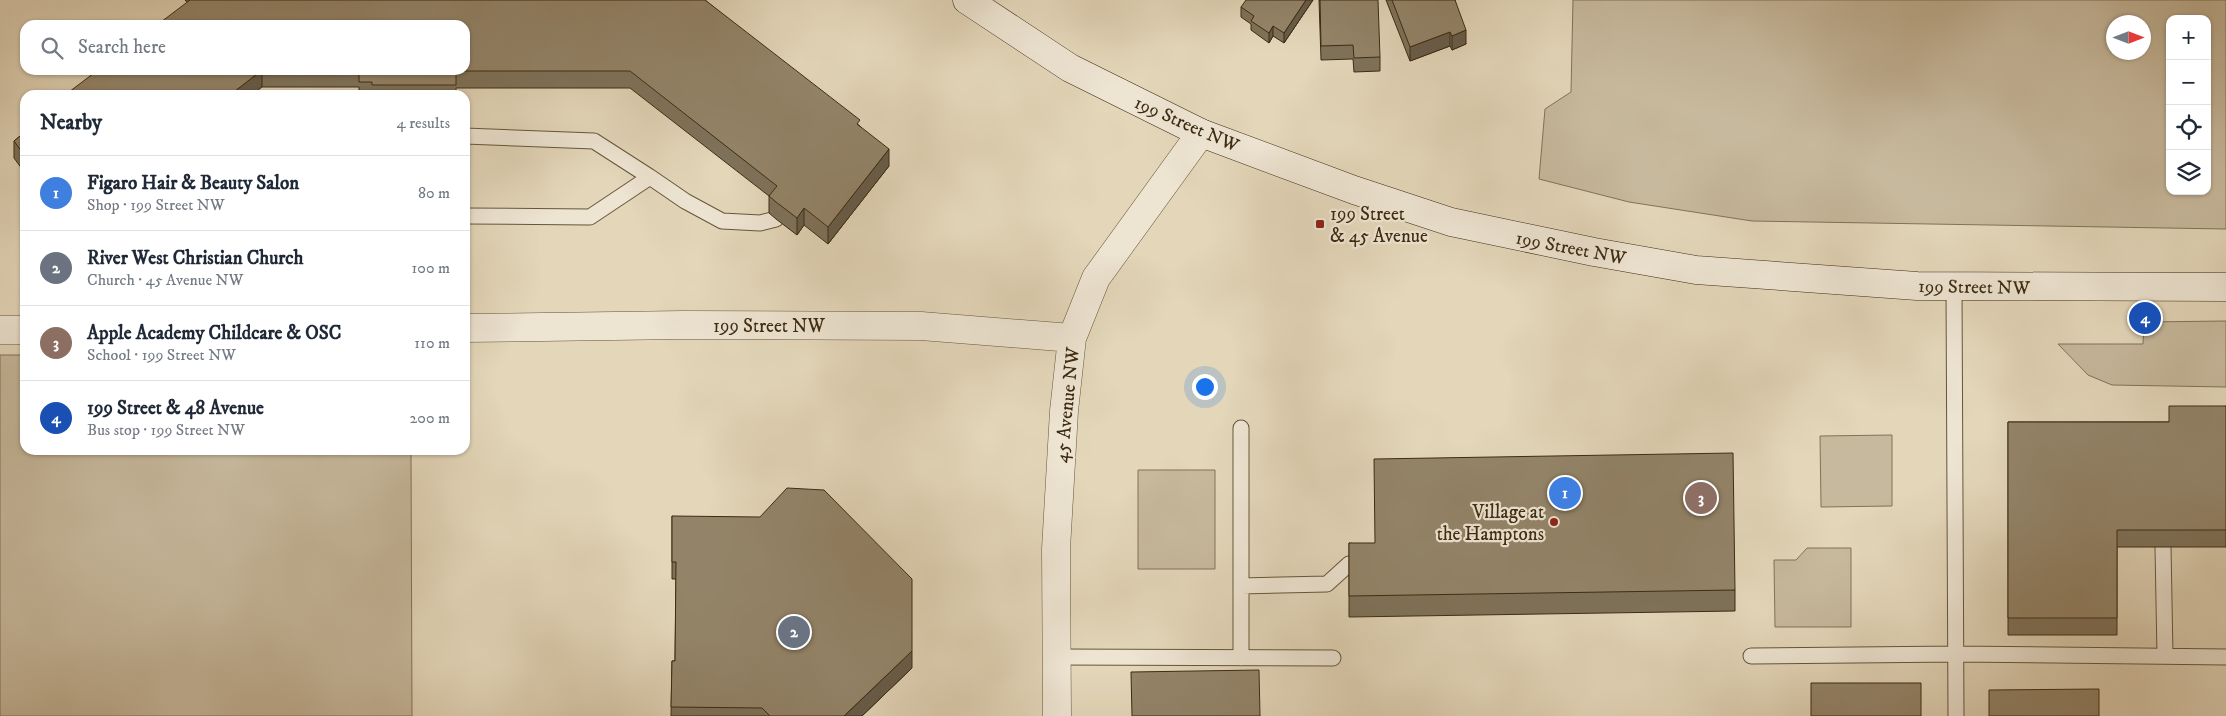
<!DOCTYPE html>
<html lang="en">
<head>
<meta charset="utf-8">
<style>
	body { margin:0; font-family:"IM FELL DW Pica",serif; background:#f2f2f3; color:#1f2937 }
	.controls { position:absolute; right:15px; top:15px; display:grid; overflow:hidden; border-radius:10px; box-shadow:0 1px 4px #0004 }
	.controls button { width:45px; height:45px; display:grid; place-items:center; padding:0; border:0; border-bottom:1px solid #e0e1e3; background:#fff; color:#1f2937; font:25px sans-serif }
	.compass { position:absolute; left:2106px; top:15px; width:45px; height:45px; border-radius:50%; background:#fff; box-shadow:0 1px 4px #0004; rotate:90deg }
	.you { position:absolute; left:1204px; top:386px; width:18px; height:18px; margin:-12px; border:4px solid #fff; border-radius:50%; background:#1a73e8; box-shadow:0 0 0 8px #1a73e833 }
	.badge { display:grid; place-items:center; width:32px; height:32px; border-radius:50%; background:#db2777; color:#fff; font-size:16px; font-weight:700 }
	.pin { position:absolute; translate:-50% -50%; border:2px solid #fff; box-shadow:0 1px 5px #0006 }
	.list { margin:0; padding:0; list-style:none }
	h2 { display:flex; justify-content:space-between; align-items:center; height:65px; margin:0; padding:0 20px; font-size:21px }
	h2 small { font-size:16px; font-weight:400; color:#747a83 }
	.list li { display:grid; grid-template-columns:32px 1fr auto; gap:15px; align-items:center; box-sizing:border-box; height:75px; padding:0 20px; border-top:1px solid #e0e1e3 }
	.list b { display:block; font-size:19px; white-space:nowrap }
	.list p { margin:0; font-size:16px; white-space:nowrap; color:#747a83 }
	.list em { font-size:16px; font-style:normal; color:#747a83 }
	.icon { flex:none; width:28px; height:28px; fill:none; stroke:currentColor; stroke-width:2; stroke-linecap:round; stroke-linejoin:round }
	.map { position:relative; flex:none; width:2226px; height:716px; overflow:hidden }
	.search { position:absolute; background:#fff; box-shadow:0 1px 4px #0004; left:20px; top:20px; width:450px; height:55px; display:flex; align-items:center; gap:12px; box-sizing:border-box; padding:0 18px; border-radius:15px; color:#747a83; font-size:19px }
	.panel { position:absolute; background:#fff; box-shadow:0 1px 4px #0004; left:20px; top:90px; width:450px; height:365px; border-radius:15px }
	.map>svg:first-child { display:block }
	.green { fill:#c7b99d; stroke:#827258; fill-rule:evenodd }
	.lines { fill:none; stroke-linecap:round; stroke-linejoin:round }
	.lane-casing { stroke:#66563c; stroke-width:17 }
	.street-casing { stroke:#66563c; stroke-width:29 }
	.secondary-casing { stroke:#3c2b12; stroke-width:29 }
	.lane { stroke:#ede4d2; stroke-width:15 }
	.street { stroke:#ede4d2; stroke-width:28 }
	.secondary { stroke:#ede4d2; stroke-width:28 }
	.wall { fill:#7e725a; stroke:#3c2b12 }
	.shaded-wall { fill:#675c4a; stroke:#3c2b12 }
	.building { fill:#938469; stroke:#3c2b12 }
	.poi-dot { fill:#8f2418; stroke:#ede4d2; stroke-width:2 }
	.labels { text-anchor:middle; stroke-width:4.5; stroke-linejoin:round; paint-order:stroke }
	.street-label { font-size:19px; fill:#3c2b12; stroke:#ede4d2 }
	.poi-label { font-size:19px; fill:#3c2b12; stroke:#ede4d2; text-anchor:start }
</style>
</head>
<body>
<div class="map">
<svg width="2226" height="716" viewBox="0 0 2226 716">
	<rect width="100%" height="100%" fill="#e3d6b9"/>
	<filter id="stains"><feTurbulence type="fractalNoise" baseFrequency=".004" numOctaves="4"/><feColorMatrix values="0 0 0 0 .2 0 0 0 0 .09 0 0 0 0 .02 0 0 0 .5 -.17"/></filter>
	<radialGradient id="worn" r=".72"><stop offset=".6" stop-color="#630" stop-opacity="0"/><stop offset="1" stop-color="#630" stop-opacity=".3"/></radialGradient>
	<path class="green" d="M1573 0H2226V229L1752 221 1629 202 1539 179 1545 109 1571 92ZM2170 19H2207V191H2170ZM2144 22V52H2114V22Z
		M2226 321V387L2112 385 2088 375 2058 344H2143L2144 322Z
		M0 355H25V450H411L412 716H0Z
		M1892 435V506L1821 507 1820 436Z
		M1138 470H1215V569H1138Z
		M1807 548H1851V627H1775L1774 560H1796Z"/>
	<g class="lines">
		<g class="lane-casing">
			<path id="lane" d="M465 136 594 141 650 177
				M465 216 590 217 650 177 685 201 722 221 760 223 776 219
				M1954 287 1956 716
				M2163 547 2165 656
				M1241 586 1327 584 1349 564
				M1751 656 1956 654 2226 657
				M1056 657 1333 658
				M1241 658V428"/>
		</g>
		<g class="street-casing">
			<path id="street" d="M465 328 683 325 921 326 1072 338
				M0 330H25
				M1057 716 1056 549 1064 411 1072 338 1096 278 1201 133"/>
		</g>
		<g class="secondary-casing">
			<path id="secondary" d="M967 0 1070 68 1201 133 1354 190 1451 222 1594 252 1696 270 1917 286 2226 287"/>
		</g>
		<use href="#lane" class="lane"/>
		<use href="#street" class="street"/>
		<use href="#secondary" class="secondary"/>
	</g>
	<path class="wall" d="M185 0H705L860 126 889 166 828 244 804 225 797 235 776 219 769 213V196L630 88H456V95H359V87H262Z
		M1313 0 1284 43 1273 36 1269 43 1251 30V24L1241 17V7Z
		M1319 0 1380 57V71L1354 72 1353 59 1321 60Z
		M1386 0H1455L1466 44 1452 50 1450 46 1410 61Z
		M25 132V173L14 158V141Z
		M2226 406V547H2117V635H2008V422H2169Z
		M672 516 912 668 862 716H671L672 661H675L676 579H672Z
		M1349 543 1735 590V611L1349 617Z"/>
	<path class="shaded-wall" d="M1306 0H1313L1284 43V33Z
		M1273 26V36L1269 43V33Z
		M1466 30V44L1452 50V36Z
		M1450 32V46L1410 61V47Z
		M262 70V87L252 95H230Z
		M889 149V166L828 244V227Z
		M804 208V225L797 235V218Z
		M912 651V668L862 716H844Z"/>
	<path class="building" d="M190 0H705L860 120 857 124 889 149 828 227 804 208 797 218 776 202 769 196 777 186 630 71H456V85H372V82H359V70H465V25H157Z
		M1246 0H1306L1284 33 1273 26 1269 33 1251 21 1254 16 1241 7Z
		M1320 0H1378L1380 57 1354 58 1353 45 1321 46Z
		M1392 0H1455L1466 30 1452 36 1450 32 1410 47Z
		M98 70H324H262L230 95H65Z
		M25 132V156L14 141Z
		M2169 406H2226V530H2117V618H2008V422H2169Z
		M1733 453 1735 590 1349 596V543H1375L1374 459Z
		M787 488 824 490 912 579V651L844 716H770L762 708 671 707 672 661H675L676 562H672V516L760 517Z
		M1259 670 1260 716H1132L1131 672Z
		M1811 683H1921V716H1811Z
		M2099 689V716H1989V690Z"/>
	<g class="poi-dot">
		<rect x="1315" y="219" width="10" height="10" rx="2.5"/>
		<circle cx="1554" cy="522" r="5"/>
	</g>
	<g class="labels">
		<g class="street-label">
			<text transform="translate(1187 123) rotate(24)" y="7">199 Street NW</text>
			<text transform="translate(1571 247) rotate(11)" y="7">199 Street NW</text>
			<text transform="translate(1974 286) rotate(1)" y="7">199 Street NW</text>
			<text x="769" y="332">199 Street NW</text>
			<text transform="translate(1066 405) rotate(-84)" y="7">45 Avenue NW</text>
		</g>
		<g class="poi-label">
			<text x="1330" y="220">199 Street<tspan x="1330" dy="22">&amp; 45 Avenue</tspan></text>
			<text x="1544" y="518" text-anchor="end">Village at<tspan x="1544" dy="22">the Hamptons</tspan></text>
		</g>
	</g>
	<rect width="100%" height="100%" filter="url(#stains)"/>
	<rect width="100%" height="100%" fill="url(#worn)"/>
</svg>
<div class="controls">
<button>+</button>
<button>−</button>
<button><svg class="icon" aria-label="locate" viewBox="0 0 24 24"><circle cx="12" cy="12" r="6"/><path d="M12 2v4M12 18v4M2 12h4M18 12h4"/></svg></button>
<button><svg class="icon" aria-label="layers" viewBox="0 0 24 24"><path d="M12 4l9 5-9 5-9-5zM3 14l9 5 9-5"/></svg></button>
</div>
<svg class="compass" viewBox="-18 -18 36 36"><path d="M0-13l5 13h-10z" fill="#e53935"/><path d="M0 13l5-13h-10z" fill="#747a83"/></svg>
<div class="you"></div>
<div class="pin badge" style="left:1565px;top:493px;background:#3f7fe0">1</div>
<div class="pin badge" style="left:794px;top:632px;background:#6b7280">2</div>
<div class="pin badge" style="left:1701px;top:498px;background:#8d6e63">3</div>
<div class="pin badge" style="left:2145px;top:318px;background:#1a4fb4">4</div>
<div class="search"><svg class="icon" aria-label="search" viewBox="0 0 24 24"><circle cx="10" cy="10" r="6"/><path d="M15 15l6 6"/></svg>Search here</div>
<section class="panel">
<h2>Nearby<small>4 results</small></h2>
<ul class="list">
<li><span class="badge" style="background:#3f7fe0">1</span><div><b>Figaro Hair &amp; Beauty Salon</b><p>Shop · 199 Street NW</p></div><em>80 m</em></li>
<li><span class="badge" style="background:#6b7280">2</span><div><b>River West Christian Church</b><p>Church · 45 Avenue NW</p></div><em>100 m</em></li>
<li><span class="badge" style="background:#8d6e63">3</span><div><b>Apple Academy Childcare &amp; OSC</b><p>School · 199 Street NW</p></div><em>110 m</em></li>
<li><span class="badge" style="background:#1a4fb4">4</span><div><b>199 Street &amp; 48 Avenue</b><p>Bus stop · 199 Street NW</p></div><em>200 m</em></li>
</ul>
</section>
</div>
</body>
</html>
